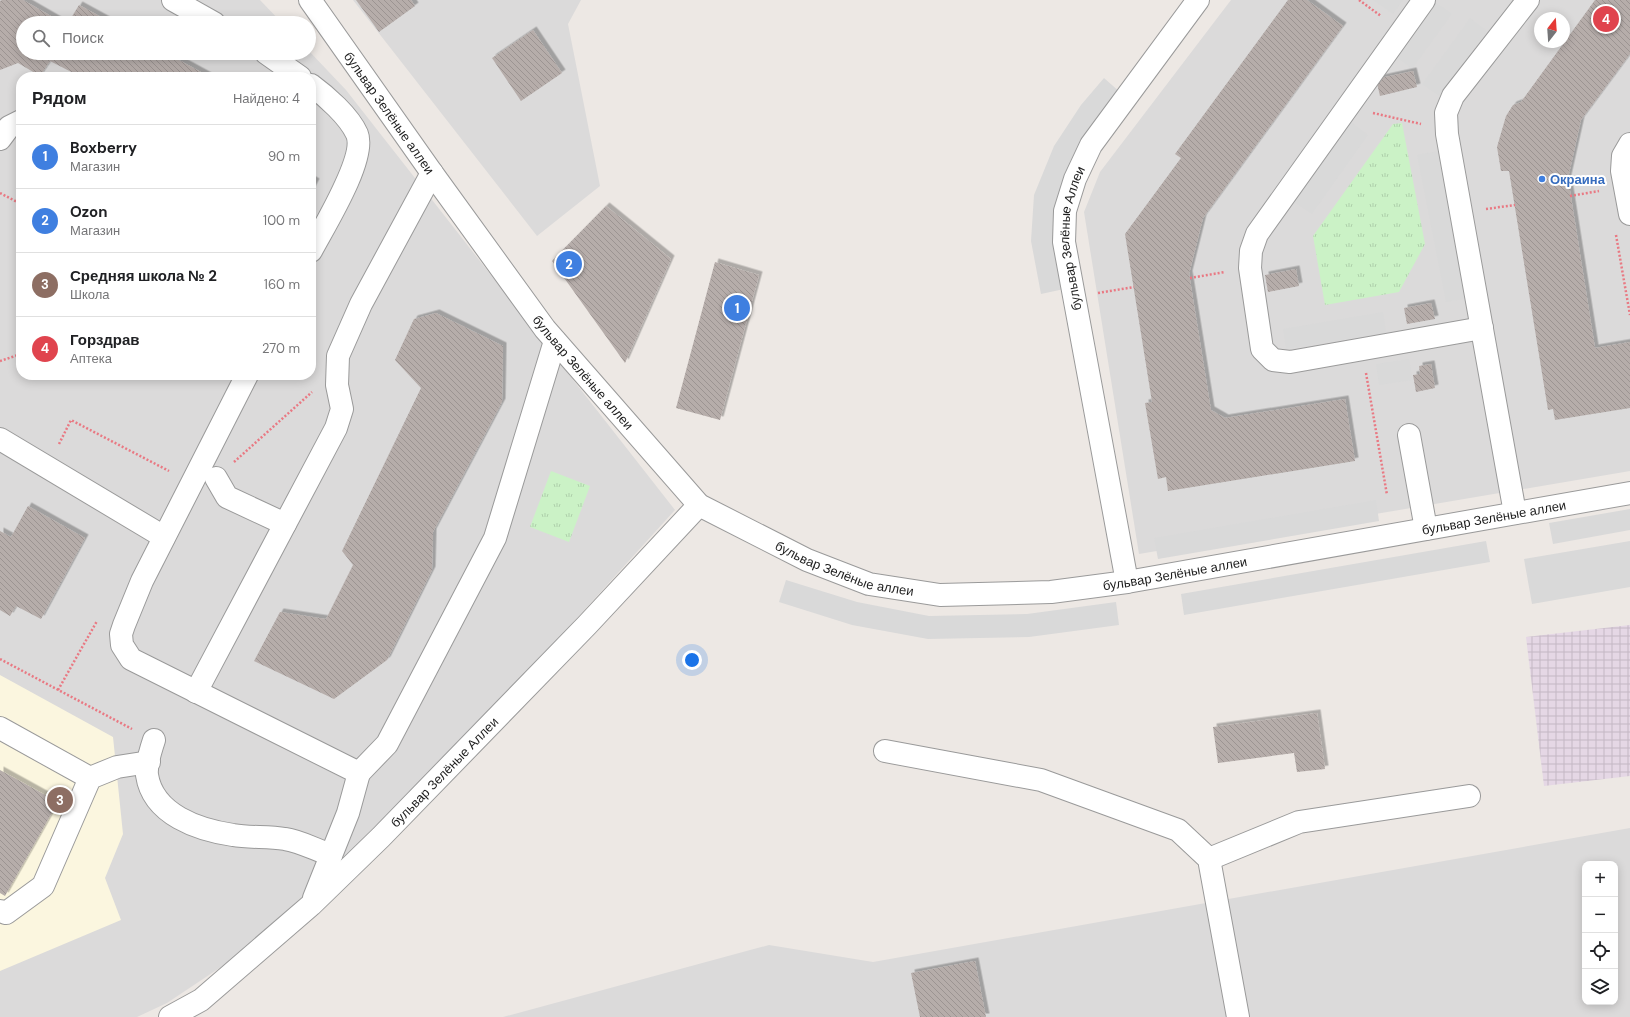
<!DOCTYPE html>
<html lang="ru">
<head>
<meta charset="utf-8">
<style>
	body { margin:0; font-family:"DM Sans",sans-serif; background:#f6f6f6; color:#202124 }
	.controls { position:absolute; right:12px; bottom:12px; display:grid; overflow:hidden; border-radius:8px; box-shadow:0 2px 10px #0003 }
	.controls button { width:36px; height:36px; display:grid; place-items:center; padding:0; border:0; border-bottom:1px solid #e0e0e0; background:#fff; color:#202124; font:20px sans-serif }
	.compass { position:absolute; left:1534px; top:12px; width:36px; height:36px; border-radius:50%; background:#fff; box-shadow:0 2px 10px #0003; rotate:17deg }
	.you { position:absolute; left:692px; top:660px; width:14px; height:14px; margin:-10px; border:3px solid #fff; border-radius:50%; background:#1a73e8; box-shadow:0 0 0 6px #1a73e833 }
	.badge { display:grid; place-items:center; width:26px; height:26px; border-radius:50%; background:#2563eb; color:#fff; font-size:13px; font-weight:700 }
	.pin { position:absolute; translate:-50% -50%; border:2px solid #fff; box-shadow:0 1px 4px #0006 }
	.list { margin:0; padding:0; list-style:none }
	h2 { display:flex; justify-content:space-between; align-items:center; height:52px; margin:0; padding:0 16px; font-size:17px }
	h2 small { font-size:13px; font-weight:400; color:#757577 }
	.list li { display:grid; grid-template-columns:26px 1fr auto; gap:12px; align-items:center; box-sizing:border-box; height:64px; padding:0 16px; border-top:1px solid #e0e0e0 }
	.list b { display:block; font-size:15px; white-space:nowrap }
	.list p { margin:0; font-size:13px; white-space:nowrap; color:#757577 }
	.list em { font-size:13px; font-style:normal; color:#757577 }
	.icon { flex:none; width:22px; height:22px; fill:none; stroke:currentColor; stroke-width:2; stroke-linecap:round; stroke-linejoin:round }
	.map { position:relative; flex:none; width:1630px; height:1017px; overflow:hidden }
	.search { position:absolute; background:#fff; box-shadow:0 2px 10px #0003; left:16px; top:16px; width:300px; height:44px; display:flex; align-items:center; gap:10px; box-sizing:border-box; padding:0 14px; border-radius:22px; color:#757577; font-size:15px }
	.panel { position:absolute; background:#fff; box-shadow:0 2px 10px #0003; left:16px; top:72px; width:300px; height:308px; border-radius:16px }
	.map>svg:first-child { display:block }
	.residential { fill:#dbdada; fill-rule:evenodd }
	.industrial { fill:url(#industrial-grid) }
	.education { fill:#fbf6df }
	.park { fill:url(#park-tufts) }
	.parking { fill:#d9d9d9 }
	.building { fill:url(#building-back-hatch); filter:url(#shadow) }
	.lines { fill:none; stroke-linecap:round; stroke-linejoin:round }
	.minor-casing { stroke:#9a9a9a; stroke-width:24 }
	.path { stroke:#e97983; stroke-width:2.5; stroke-dasharray:2 2; stroke-linecap:butt }
	.minor { stroke:#fff; stroke-width:22 }
	.shop-dot { fill:#3f7fe0; stroke:#fff; stroke-width:1.5 }
	.labels { text-anchor:middle; stroke-width:4; stroke-linejoin:round; paint-order:stroke }
	.street-label { font-size:13px; fill:#1d1d1d; stroke:#fff }
	.shop-label { font-size:13px; font-weight:bold; fill:#366cbe; stroke:#fff; text-anchor:start }
</style>
</head>
<body>
<div class="map">
<svg width="1630" height="1017" viewBox="0 0 1630 1017">
	<defs>
		<pattern id="industrial-grid" width="8" height="8" patternUnits="userSpaceOnUse"><rect width="8" height="8" fill="#e5d7e5"/><path d="M0 4h8M4 0v8" fill="none" stroke="#c4b8c4"/></pattern>
		<pattern id="park-tufts" width="24" height="20" patternUnits="userSpaceOnUse"><rect width="24" height="20" fill="#cbf2c6"/><path d="M3 7l-1-3M5 7V3M7 7l1-3M15 17l-1-3M17 17v-4M19 17l1-3" fill="none" stroke="#aecfaa"/></pattern>
		<pattern id="building-back-hatch" width="6" height="6" patternUnits="userSpaceOnUse"><rect width="6" height="6" fill="#b6adaa"/><path d="M-1 5l2 2M0 0l6 6M5-1l2 2" fill="none" stroke="#9c9492"/></pattern>
		<filter id="shadow"><feDropShadow dx="3.5" dy="-3.5" stdDeviation="0" flood-color="#0004"/></filter>
	</defs>
	<rect width="100%" height="100%" fill="#ede8e4"/>
	<path class="residential" d="M0 0H260L282 23H23V53H309V51L346 90 675 510 482 723 370 834 239 955 167 1003 137 1017H0ZM21 77H311V375H21Z
		M353 0H581L568 24 600 186 537 236Z
		M1231 0H1630V471L1139 554 1084 212 1100 172ZM1540 18H1564V42H1540Z
		M1630 828V1017H503L769 945 873 962ZM1585 864H1615V1002H1585Z"/>
	<path class="industrial" d="M1630 625V776L1544 786 1526 637Z"/>
	<path class="education" d="M0 675 113 737 123 834 105 878 121 920 0 971Z"/>
	<path class="park" d="M1402 123 1425 244 1399 292 1325 305 1313 236 1393 124Z
		M551 471 590 486 569 542 530 527Z"/>
	<path class="parking" d="M1373 0H1403L1393 14Z
		M1435 2 1452 14 1412 69 1395 56Z
		M1470 18 1487 31 1439 96 1422 84Z
		M1104 78 1121 93 1074 157 1064 289 1041 294 1031 241 1034 195 1054 146 1081 105Z
		M1351 122 1368 135 1312 214 1294 202Z
		M1438 151 1468 298 1446 302 1417 155Z
		M1383 312 1386 333 1286 349 1283 329Z
		M1409 359 1413 380 1379 385 1376 364Z
		M1376 500 1379 521 1158 559 1154 538Z
		M1630 509V530L1553 544 1549 523Z
		M1486 541 1490 562 1184 615 1181 594Z
		M1630 541V587L1532 604 1524 559Z
		M786 580 857 602 929 616 1027 614 1116 602 1119 625 1029 637 928 639 852 625 779 602Z"/>
	<path class="building" d="M2 0H23L63 23H23V53H166L210 77H81L50 61 40 76 18 63 0 70V1Z
		M356 0H411L415 6 379 32Z
		M1288 0H1307L1343 26 1203 218 1189 274 1211 410 1225 418 1345 399 1355 461 1168 491 1166 477 1158 479 1145 403 1152 402 1125 234 1181 158 1175 154Z
		M1595 0H1630V54L1581 120 1568 178 1595 348 1630 342V408L1555 420 1553 409 1548 410 1509 171H1501L1497 147 1506 116 1513 105 1521 102Z
		M79 5 112 23H68Z
		M533 30 562 73 521 101 492 58Z
		M1413 71 1417 87 1380 96 1376 79Z
		M311 179 316 182 311 192Z
		M606 206 671 259 625 363 552 261Z
		M715 262 759 275 720 420 676 408Z
		M1296 269 1299 286 1268 292 1265 275Z
		M1431 303 1435 319 1407 324 1404 308Z
		M436 313 503 346 502 402 433 532 432 570 387 660 334 699 254 661 280 612 326 619 353 565 342 551 421 388 395 360 414 319Z
		M1431 364 1435 388 1416 392 1413 375 1420 374 1419 366Z
		M28 506 85 538 41 619 16 606 10 616 0 610V531L11 537Z
		M1317 713 1325 769 1297 772 1294 753 1218 763 1213 727Z
		M0 770 58 802 5 896 0 893Z
		M975 961 986 1017H920L911 973Z"/>
	<g class="lines">
		<g class="minor-casing">
			<g id="minor">
				<path d="M173 0 214 23"/>
				<path id="s1" d="M310 0 432 173 545 329 699 505 807 560 869 584 940 595 1051 592 1127 582 1630 493"/>
				<path d="M1424 0 1257 234 1251 251 1250 268 1262 349 1273 360 1290 362 1482 328"/>
				<path d="M266 53 300 77"/>
				<path d="M311 85C326 96 349 116 357 134 367 158 323 228 311 251"/>
				<path d="M0 139 9 127 21 121"/>
				<path d="M1630 144 1623 156 1622 171 1630 214"/>
				<path d="M247 375 142 581 124 625 121 634 122 645 131 659 359 773 348 813 314 898"/>
				<path d="M1409 435 1426 529"/>
				<path d="M0 439 164 537"/>
				<path d="M216 478 227 497 285 524"/>
				<path d="M1515 513 1447 134 1446 113 1453 96 1528 0"/>
				<path id="s2" d="M1127 582 1064 242 1065 211 1075 179 1091 145 1198 0"/>
				<path d="M196 692 336 428 342 409 337 385 338 356 361 304 432 173"/>
				<path d="M0 728 90 778"/>
				<path d="M154 740C151 749 146 766 147 775 153 815 199 830 233 835 250 838 268 836 285 839 300 841 316 850 331 855"/>
				<path d="M885 751 1041 780 1178 830 1209 859 1238 1017"/>
				<path d="M359 773 387 744 495 538 555 341"/>
				<path d="M1209 859 1299 822 1469 796"/>
				<path d="M0 911 6 913 43 886 90 778 117 767 149 762"/>
				<path id="s3" d="M170 1017 201 1000 311 905 381 837 587 625 699 505"/>
			</g>
		</g>
		<path class="path" d="M1359 0 1381 16
			M1373 113 1421 124
			M0 193 21 204
			M1570 196 1599 191
			M1486 209 1515 205
			M1616 235 1630 315
			M1190 278 1225 272
			M1098 293 1134 287
			M0 361 21 354
			M1366 373 1387 495
			M59 444 71 420 169 471
			M234 462 312 392
			M0 659 132 729
			M58 690 97 621"/>
		<use href="#minor" class="minor"/>
	</g>
	<circle class="shop-dot" cx="1542" cy="179" r="4"/>
	<g class="labels">
		<g class="street-label">
			<text dy="5" stroke="none"><textPath href="#s1" startOffset="138">бульвар Зелёные аллеи</textPath></text>
			<text dy="5" stroke="none"><textPath href="#s2" startOffset="350">бульвар Зелёные Аллеи</textPath></text>
			<text dy="5" stroke="none"><textPath href="#s1" startOffset="462">бульвар Зелёные аллеи</textPath></text>
			<text dy="5" stroke="none"><textPath href="#s1" startOffset="1458">бульвар Зелёные аллеи</textPath></text>
			<text dy="5" stroke="none"><textPath href="#s1" startOffset="798">бульвар Зелёные аллеи</textPath></text>
			<text dy="5" stroke="none"><textPath href="#s1" startOffset="1134">бульвар Зелёные аллеи</textPath></text>
			<text dy="5" stroke="none"><textPath href="#s3" startOffset="369">бульвар Зелёные Аллеи</textPath></text>
		</g>
		<g class="shop-label">
			<text x="1550" y="184">Окраина</text>
		</g>
	</g>
</svg>
<div class="controls">
<button>+</button>
<button>−</button>
<button><svg class="icon" aria-label="locate" viewBox="0 0 24 24"><circle cx="12" cy="12" r="6"/><path d="M12 2v4M12 18v4M2 12h4M18 12h4"/></svg></button>
<button><svg class="icon" aria-label="layers" viewBox="0 0 24 24"><path d="M12 4l9 5-9 5-9-5zM3 14l9 5 9-5"/></svg></button>
</div>
<svg class="compass" viewBox="-18 -18 36 36"><path d="M0-13l5 13h-10z" fill="#e53935"/><path d="M0 13l5-13h-10z" fill="#757577"/></svg>
<div class="you"></div>
<div class="pin badge" style="left:737px;top:308px;background:#3f7fe0">1</div>
<div class="pin badge" style="left:569px;top:264px;background:#3f7fe0">2</div>
<div class="pin badge" style="left:60px;top:800px;background:#8d6e63">3</div>
<div class="pin badge" style="left:1606px;top:19px;background:#e0444e">4</div>
<div class="search"><svg class="icon" aria-label="search" viewBox="0 0 24 24"><circle cx="10" cy="10" r="6"/><path d="M15 15l6 6"/></svg>Поиск</div>
<section class="panel">
<h2>Рядом<small>Найдено: 4</small></h2>
<ul class="list">
<li><span class="badge" style="background:#3f7fe0">1</span><div><b>Boxberry</b><p>Магазин</p></div><em>90 m</em></li>
<li><span class="badge" style="background:#3f7fe0">2</span><div><b>Ozon</b><p>Магазин</p></div><em>100 m</em></li>
<li><span class="badge" style="background:#8d6e63">3</span><div><b>Средняя школа № 2</b><p>Школа</p></div><em>160 m</em></li>
<li><span class="badge" style="background:#e0444e">4</span><div><b>Горздрав</b><p>Аптека</p></div><em>270 m</em></li>
</ul>
</section>
</div>
</body>
</html>
